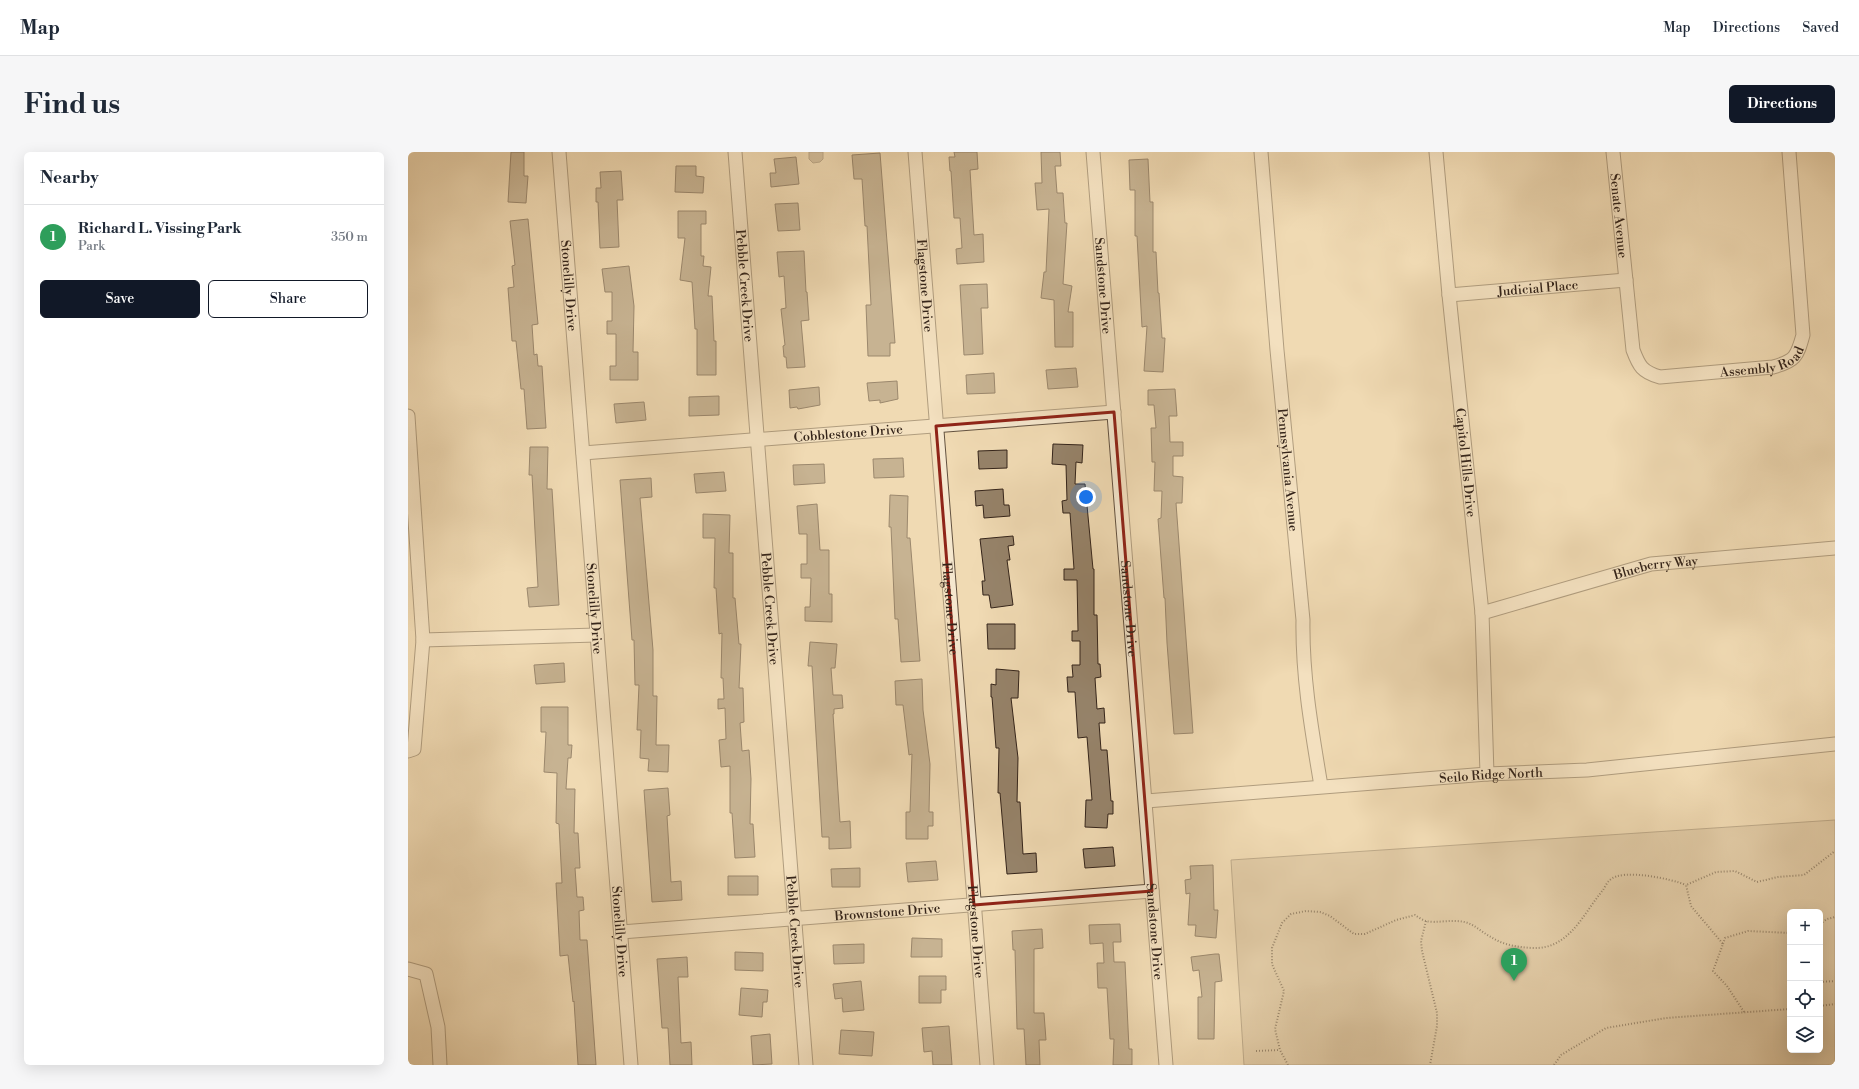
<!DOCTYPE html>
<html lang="en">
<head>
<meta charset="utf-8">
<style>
	body { margin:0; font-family:"Libre Bodoni",serif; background:#f6f6f7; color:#1f2937 }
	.controls { position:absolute; right:12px; bottom:12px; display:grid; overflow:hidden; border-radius:6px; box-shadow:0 4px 16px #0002 }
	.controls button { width:36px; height:36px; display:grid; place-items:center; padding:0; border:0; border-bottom:1px solid #e0e1e3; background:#fff; color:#1f2937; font:20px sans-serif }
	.you { position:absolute; left:678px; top:345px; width:14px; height:14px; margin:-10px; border:3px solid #fff; border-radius:50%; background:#1a73e8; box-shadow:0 0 0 6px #1a73e833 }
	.badge { display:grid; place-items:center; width:26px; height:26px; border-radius:50%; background:#111827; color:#fff; font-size:13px; font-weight:700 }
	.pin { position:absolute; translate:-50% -33px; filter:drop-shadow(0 1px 2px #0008) }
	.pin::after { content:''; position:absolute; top:21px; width:14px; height:12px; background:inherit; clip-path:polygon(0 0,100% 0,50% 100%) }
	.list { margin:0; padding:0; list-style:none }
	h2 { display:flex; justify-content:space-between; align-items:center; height:52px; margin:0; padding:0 16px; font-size:17px }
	h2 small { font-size:13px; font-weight:400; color:#747a83 }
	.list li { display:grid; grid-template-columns:26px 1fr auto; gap:12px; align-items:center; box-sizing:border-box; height:64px; padding:0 16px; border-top:1px solid #e0e1e3 }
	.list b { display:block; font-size:15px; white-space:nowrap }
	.list p { margin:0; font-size:13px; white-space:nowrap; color:#747a83 }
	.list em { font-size:13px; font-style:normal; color:#747a83 }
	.actions { display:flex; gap:8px; padding:12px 16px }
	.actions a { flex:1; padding:9px 0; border:1px solid #111827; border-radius:6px; text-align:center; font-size:14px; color:#111827 }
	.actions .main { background:#111827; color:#fff }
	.icon { flex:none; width:22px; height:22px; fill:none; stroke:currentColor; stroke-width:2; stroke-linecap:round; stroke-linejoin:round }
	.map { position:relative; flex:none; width:1427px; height:913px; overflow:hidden; border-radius:6px }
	header { display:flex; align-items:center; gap:24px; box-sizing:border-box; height:56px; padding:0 20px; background:#fff; border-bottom:1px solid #e0e1e3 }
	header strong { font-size:19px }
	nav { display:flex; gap:22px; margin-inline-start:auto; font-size:14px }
	.intro { display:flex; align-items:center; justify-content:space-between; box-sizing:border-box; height:96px; padding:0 24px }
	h1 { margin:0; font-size:28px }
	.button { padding:10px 18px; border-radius:6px; background:#111827; color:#fff; font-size:14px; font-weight:700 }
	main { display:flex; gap:24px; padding:0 24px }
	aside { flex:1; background:#fff; border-radius:6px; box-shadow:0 4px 16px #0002 }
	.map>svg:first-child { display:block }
	.green { fill:#d0bb99; stroke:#82705a; fill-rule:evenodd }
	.water { fill:#b09c7f; stroke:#7e6c57 }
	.building { fill:#96836a; stroke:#34241a }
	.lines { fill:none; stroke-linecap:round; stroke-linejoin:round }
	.street-casing { stroke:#635240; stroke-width:15 }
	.path { stroke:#34241a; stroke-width:2; stroke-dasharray:1 2; stroke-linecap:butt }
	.street { stroke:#f5e7ce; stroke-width:13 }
	.marked { fill:none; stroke:#8f2418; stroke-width:3; stroke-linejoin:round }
	.labels { text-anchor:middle; stroke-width:3; stroke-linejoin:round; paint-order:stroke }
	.street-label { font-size:13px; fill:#34241a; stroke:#f5e7ce }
</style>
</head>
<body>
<header>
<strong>Map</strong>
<nav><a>Map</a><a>Directions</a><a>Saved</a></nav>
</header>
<div class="intro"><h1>Find us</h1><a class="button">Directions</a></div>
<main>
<aside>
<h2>Nearby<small></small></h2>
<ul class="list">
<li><span class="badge" style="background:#2e9e5b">1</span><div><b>Richard L. Vissing Park</b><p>Park</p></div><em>350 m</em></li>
</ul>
<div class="actions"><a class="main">Save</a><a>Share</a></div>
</aside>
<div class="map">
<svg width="1427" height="913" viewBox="0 0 1427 913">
	<rect width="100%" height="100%" fill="#f0dab3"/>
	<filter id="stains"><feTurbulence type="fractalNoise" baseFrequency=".005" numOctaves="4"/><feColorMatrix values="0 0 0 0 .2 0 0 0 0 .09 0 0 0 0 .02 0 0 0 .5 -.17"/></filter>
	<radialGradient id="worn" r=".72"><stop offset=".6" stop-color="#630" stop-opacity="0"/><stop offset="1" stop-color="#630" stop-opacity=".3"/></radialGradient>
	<path class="green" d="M1427 668V913H836L823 708ZM1382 760H1412V898H1382Z"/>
	<path class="water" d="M401 0H415V7L412 10 405 11 401 7Z"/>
	<path class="building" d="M103 0H116V24H120L118 51 100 50Z
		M546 0H569L570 17 562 18 566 83 575 82 576 110 549 112 548 97 554 96 552 66H546L543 19H542L541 5H547Z
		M633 0H652L653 14H647L649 41H655L657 71H659L655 132 664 134 660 160H665V195H647L646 148 633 146 636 120H638L641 57 629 58 627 31H634Z
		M472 1 487 191H482V204H460L458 153H463L459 74H457L454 27H446L444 3Z
		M388 5 391 32 363 35 362 21H368L366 7Z
		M740 7 742 50H745V100H748L750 141H751L754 186H757L755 220 736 219 739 174 734 175 729 84H727V38H722L721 8Z
		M268 14H288V24L296 25 295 41 267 40Z
		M213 19 215 48H209L211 95 192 96 190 50H188V36H193L192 20Z
		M390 51 392 78 370 79 367 52Z
		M270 59H298V72H293V104H296L295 114 303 115 300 144H304L306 189H308V223H289V177H287L284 130 272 128 277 86H270Z
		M120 67 130 172 124 173 126 203 129 202 130 214H134L138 276 119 277 116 237H113L108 189H104L100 136 106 135 104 114 107 113 102 69Z
		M396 99 398 140H399L401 168 393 169 397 215 379 216 378 205H376L375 194 377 193 373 157 378 156 377 139 376 124 371 125 369 100Z
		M221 114 226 154 225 200H230V228H202V214H208V182H199V169H204V140H197L194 117Z
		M579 132 580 156H573L575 202 556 203 552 133Z
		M668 216 670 235 640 237 638 218Z
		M586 221 587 241 559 242 558 223Z
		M489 229 490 247 472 251V248L461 249 459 231Z
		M411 235 412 253 390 257 389 255 382 256 381 238Z
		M767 237 769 264H761L762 290H775V304H765V324L775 325 774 351H768L785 581 766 582 759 491 757 446H756L750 367 753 366 754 339H746L747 310H744L743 276H748L746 253H740V238Z
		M311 244V263L281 264V245Z
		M236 250 238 268 208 271 206 252Z
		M645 292 675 293 674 311 668 310 667 332H677L685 417H686V463H689L690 512H692L693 525 687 526 689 557 696 556 697 571H691L693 598H699L703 649H705V662H700L699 676 677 675 678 648H684L679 585 670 586 667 540H660L659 525H665L664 513H672V489H664V479H670L669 428H656V417H666L662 361H655L654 349 659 348 658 313 644 312Z
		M122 295H140L139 337H144L151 453 121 455 119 436 130 435 124 323H121Z
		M599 298V316L571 317 570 299Z
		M495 306 496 325 466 326 465 307Z
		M416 312 417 331 386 333 385 313Z
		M316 320 318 339 288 341 286 322Z
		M243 326 244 345 232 346 245 498V544H249L248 593H261L260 620 240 619 241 607 232 606 233 578H229L231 533H227L226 488H224L212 328Z
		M595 337 596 353H601L602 364 576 366 575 353 568 354 567 339Z
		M482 343 500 344 499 386H502L512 509 493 510 490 467H487L483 375H481Z
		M409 352 412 398H421V442H424V470L397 469V455H402L403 426H393V412H399V382H391L389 354Z
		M295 362 322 363 321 401H325V446H327L331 492H333L331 536H335L336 570 332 571 334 599 341 598 343 627 342 672H345L347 705 327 706 324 661H322V614L313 615 311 588 318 587 317 556 310 557V547H316L315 526H313L314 481 311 482 308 436H306L307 386H295Z
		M605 384 606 393 600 394 602 408H599L605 453 583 456 581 443H575L574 429H577L572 387Z
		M579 472H607V497H580Z
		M402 490 429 492 427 516H423L425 543H434L435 556 426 557V562H425L432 670 442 669 443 696 421 697V685H414L404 514H400Z
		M156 511 157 530 128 532 126 513Z
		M588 517 611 519 610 546H603L610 606 609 650H612L615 702 628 701 629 720 599 722 592 641H590L591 596H588L584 545H583V532L588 533Z
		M514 527 515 558 522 612 521 660H525V674H520V687H498V660H502L504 602 501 603 495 553H488L487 529Z
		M133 555H160V593H164L163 606H160L158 637H167L166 681H170L172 716H167L169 745H175L176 758 171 759 172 788H179L188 913H170L166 849 165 850 160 803 152 804 148 731H154L151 672 148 671 149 621 136 620 138 580H133Z
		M260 636 262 663 259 664 263 730 273 729 274 748 244 750 236 638Z
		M705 695 707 714 677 716 675 697Z
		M528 709 530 728 500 730 498 711Z
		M805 713 806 758H810L808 786 787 784 788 773H780L782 741 778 742 777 728 783 727 782 714Z
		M452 716V735H424L423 717Z
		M320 724H350V743H320Z
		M712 772 713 790H705L706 810H717L721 897H724V913H705L706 887H702L699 836H690L689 811H696L695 791 682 792 681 773Z
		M634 777 635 796 626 797V861H636L638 888H631L632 913H618L616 877H609L607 798H605L604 779Z
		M504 786 534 787V805H503Z
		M456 792V811L426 812 425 793Z
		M327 800 355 801V819L327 818Z
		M807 802H811L814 829 807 830 806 887H790V845H794L791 818 785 819 783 805Z
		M279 805 280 825H270L273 891 283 890 284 913H262L260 876H254L249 807Z
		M511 824H538V838H533V851H511Z
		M453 829 456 858 435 860 434 846 427 847 425 832Z
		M333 836 360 838 359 850H355L354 865 331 863Z
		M541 874 544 913H525L524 899 516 900 514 876Z
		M433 878 466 880 464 904 431 902Z
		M362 882 364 912 345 913 343 884Z"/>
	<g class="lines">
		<g class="street-casing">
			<g id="street">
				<path id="s1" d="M151 0 223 913"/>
				<path id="s2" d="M327 0 398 913"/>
				<path id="s3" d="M507 0 579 913"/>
				<path id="s4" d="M685 0 758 913"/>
				<path id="s5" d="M853 0 869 198 895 468C894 524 904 580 913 634"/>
				<path id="s6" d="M1028 0 1041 143 1074 461 1079 622"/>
				<path id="s7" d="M1205 0 1225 198C1231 214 1234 220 1252 225L1365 215C1387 209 1389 205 1395 183L1381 0"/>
				<path id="s8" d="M1041 143 1218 128"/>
				<path d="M0 264 15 488 6 597 0 599"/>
				<path id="s9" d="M175 301 706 260"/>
				<path id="s10" d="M1074 461 1243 412 1427 396"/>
				<path d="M15 488 189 483"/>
				<path id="s11" d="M738 649 1079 622 1179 618 1427 592"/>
				<path id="s12" d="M213 780 744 739"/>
				<path d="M0 817 18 822 30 875 32 913"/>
			</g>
		</g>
		<path class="path" d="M1018 769 1013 789 1014 799 1029 861V874L1022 913
			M1412 772 1419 767 1427 765
			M1315 792 1317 786 1340 779 1382 781
			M1412 830 1427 829
			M1412 854 1427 852
			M1336 860 1319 834 1305 819 1315 792 1283 754 1278 733 1308 720 1327 719 1349 730 1370 725 1396 723 1427 699
			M848 899 872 898
			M880 913 872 898 867 877 876 839 864 812V796L874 771 883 762 898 759 912 760 922 764 946 782H957L988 768 1007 763C1010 765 1014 768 1018 769 1028 772 1045 766 1060 771 1068 774 1075 781 1083 785 1095 793 1109 795 1124 796 1161 798 1175 762 1195 738 1197 735 1199 730 1202 728 1214 716 1264 727 1278 733
			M1146 913 1153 903 1198 876 1258 866 1382 857"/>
		<use href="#street" class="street"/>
	</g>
	<path d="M0 0H1427V913H0ZM706 260 744 739 566 753 528 274Z" fill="#f0dab3" fill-opacity=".55" fill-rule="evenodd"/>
	<path class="marked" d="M706 260 744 739 566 753 528 274Z"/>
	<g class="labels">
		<g class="street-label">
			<text dy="5" stroke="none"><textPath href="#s7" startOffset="64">Senate Avenue</textPath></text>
			<text dy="5" stroke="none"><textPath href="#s2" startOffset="134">Pebble Creek Drive</textPath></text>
			<text dy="5" stroke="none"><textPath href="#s1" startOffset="134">Stonelilly Drive</textPath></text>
			<text dy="5" stroke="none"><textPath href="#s3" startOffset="134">Flagstone Drive</textPath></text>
			<text dy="5" stroke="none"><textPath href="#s4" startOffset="134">Sandstone Drive</textPath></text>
			<text dy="5" stroke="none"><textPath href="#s8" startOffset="89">Judicial Place</textPath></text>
			<text dy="5" stroke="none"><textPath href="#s7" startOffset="344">Assembly Road</textPath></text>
			<text dy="5" stroke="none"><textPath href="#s9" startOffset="266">Cobblestone Drive</textPath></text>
			<text dy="5" stroke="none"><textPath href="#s6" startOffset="312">Capitol Hills Drive</textPath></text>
			<text dy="5" stroke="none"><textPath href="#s5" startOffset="319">Pennsylvania Avenue</textPath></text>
			<text dy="5" stroke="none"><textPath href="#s10" startOffset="180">Blueberry Way</textPath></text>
			<text dy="5" stroke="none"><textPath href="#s1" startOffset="458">Stonelilly Drive</textPath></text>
			<text dy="5" stroke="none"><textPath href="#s3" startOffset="458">Flagstone Drive</textPath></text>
			<text dy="5" stroke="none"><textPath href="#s4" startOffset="458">Sandstone Drive</textPath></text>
			<text dy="5" stroke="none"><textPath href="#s2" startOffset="458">Pebble Creek Drive</textPath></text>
			<text dy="5" stroke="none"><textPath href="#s11" startOffset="346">Seilo Ridge North</textPath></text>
			<text dy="5" stroke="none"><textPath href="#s12" startOffset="267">Brownstone Drive</textPath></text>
			<text dy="5" stroke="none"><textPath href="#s1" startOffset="782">Stonelilly Drive</textPath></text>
			<text dy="5" stroke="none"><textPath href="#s3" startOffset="782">Flagstone Drive</textPath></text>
			<text dy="5" stroke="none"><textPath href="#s4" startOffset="782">Sandstone Drive</textPath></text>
			<text dy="5" stroke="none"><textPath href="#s2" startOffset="782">Pebble Creek Drive</textPath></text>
		</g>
	</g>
	<rect width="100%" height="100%" filter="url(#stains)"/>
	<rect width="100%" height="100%" fill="url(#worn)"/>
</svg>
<div class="controls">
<button>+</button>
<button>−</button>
<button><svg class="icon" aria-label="locate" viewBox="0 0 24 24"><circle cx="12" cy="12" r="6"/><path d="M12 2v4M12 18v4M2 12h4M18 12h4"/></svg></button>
<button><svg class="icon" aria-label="layers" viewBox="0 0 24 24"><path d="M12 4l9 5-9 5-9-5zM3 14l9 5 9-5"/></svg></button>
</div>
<div class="you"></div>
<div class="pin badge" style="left:1106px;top:829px;background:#2e9e5b">1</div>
</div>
</main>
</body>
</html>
